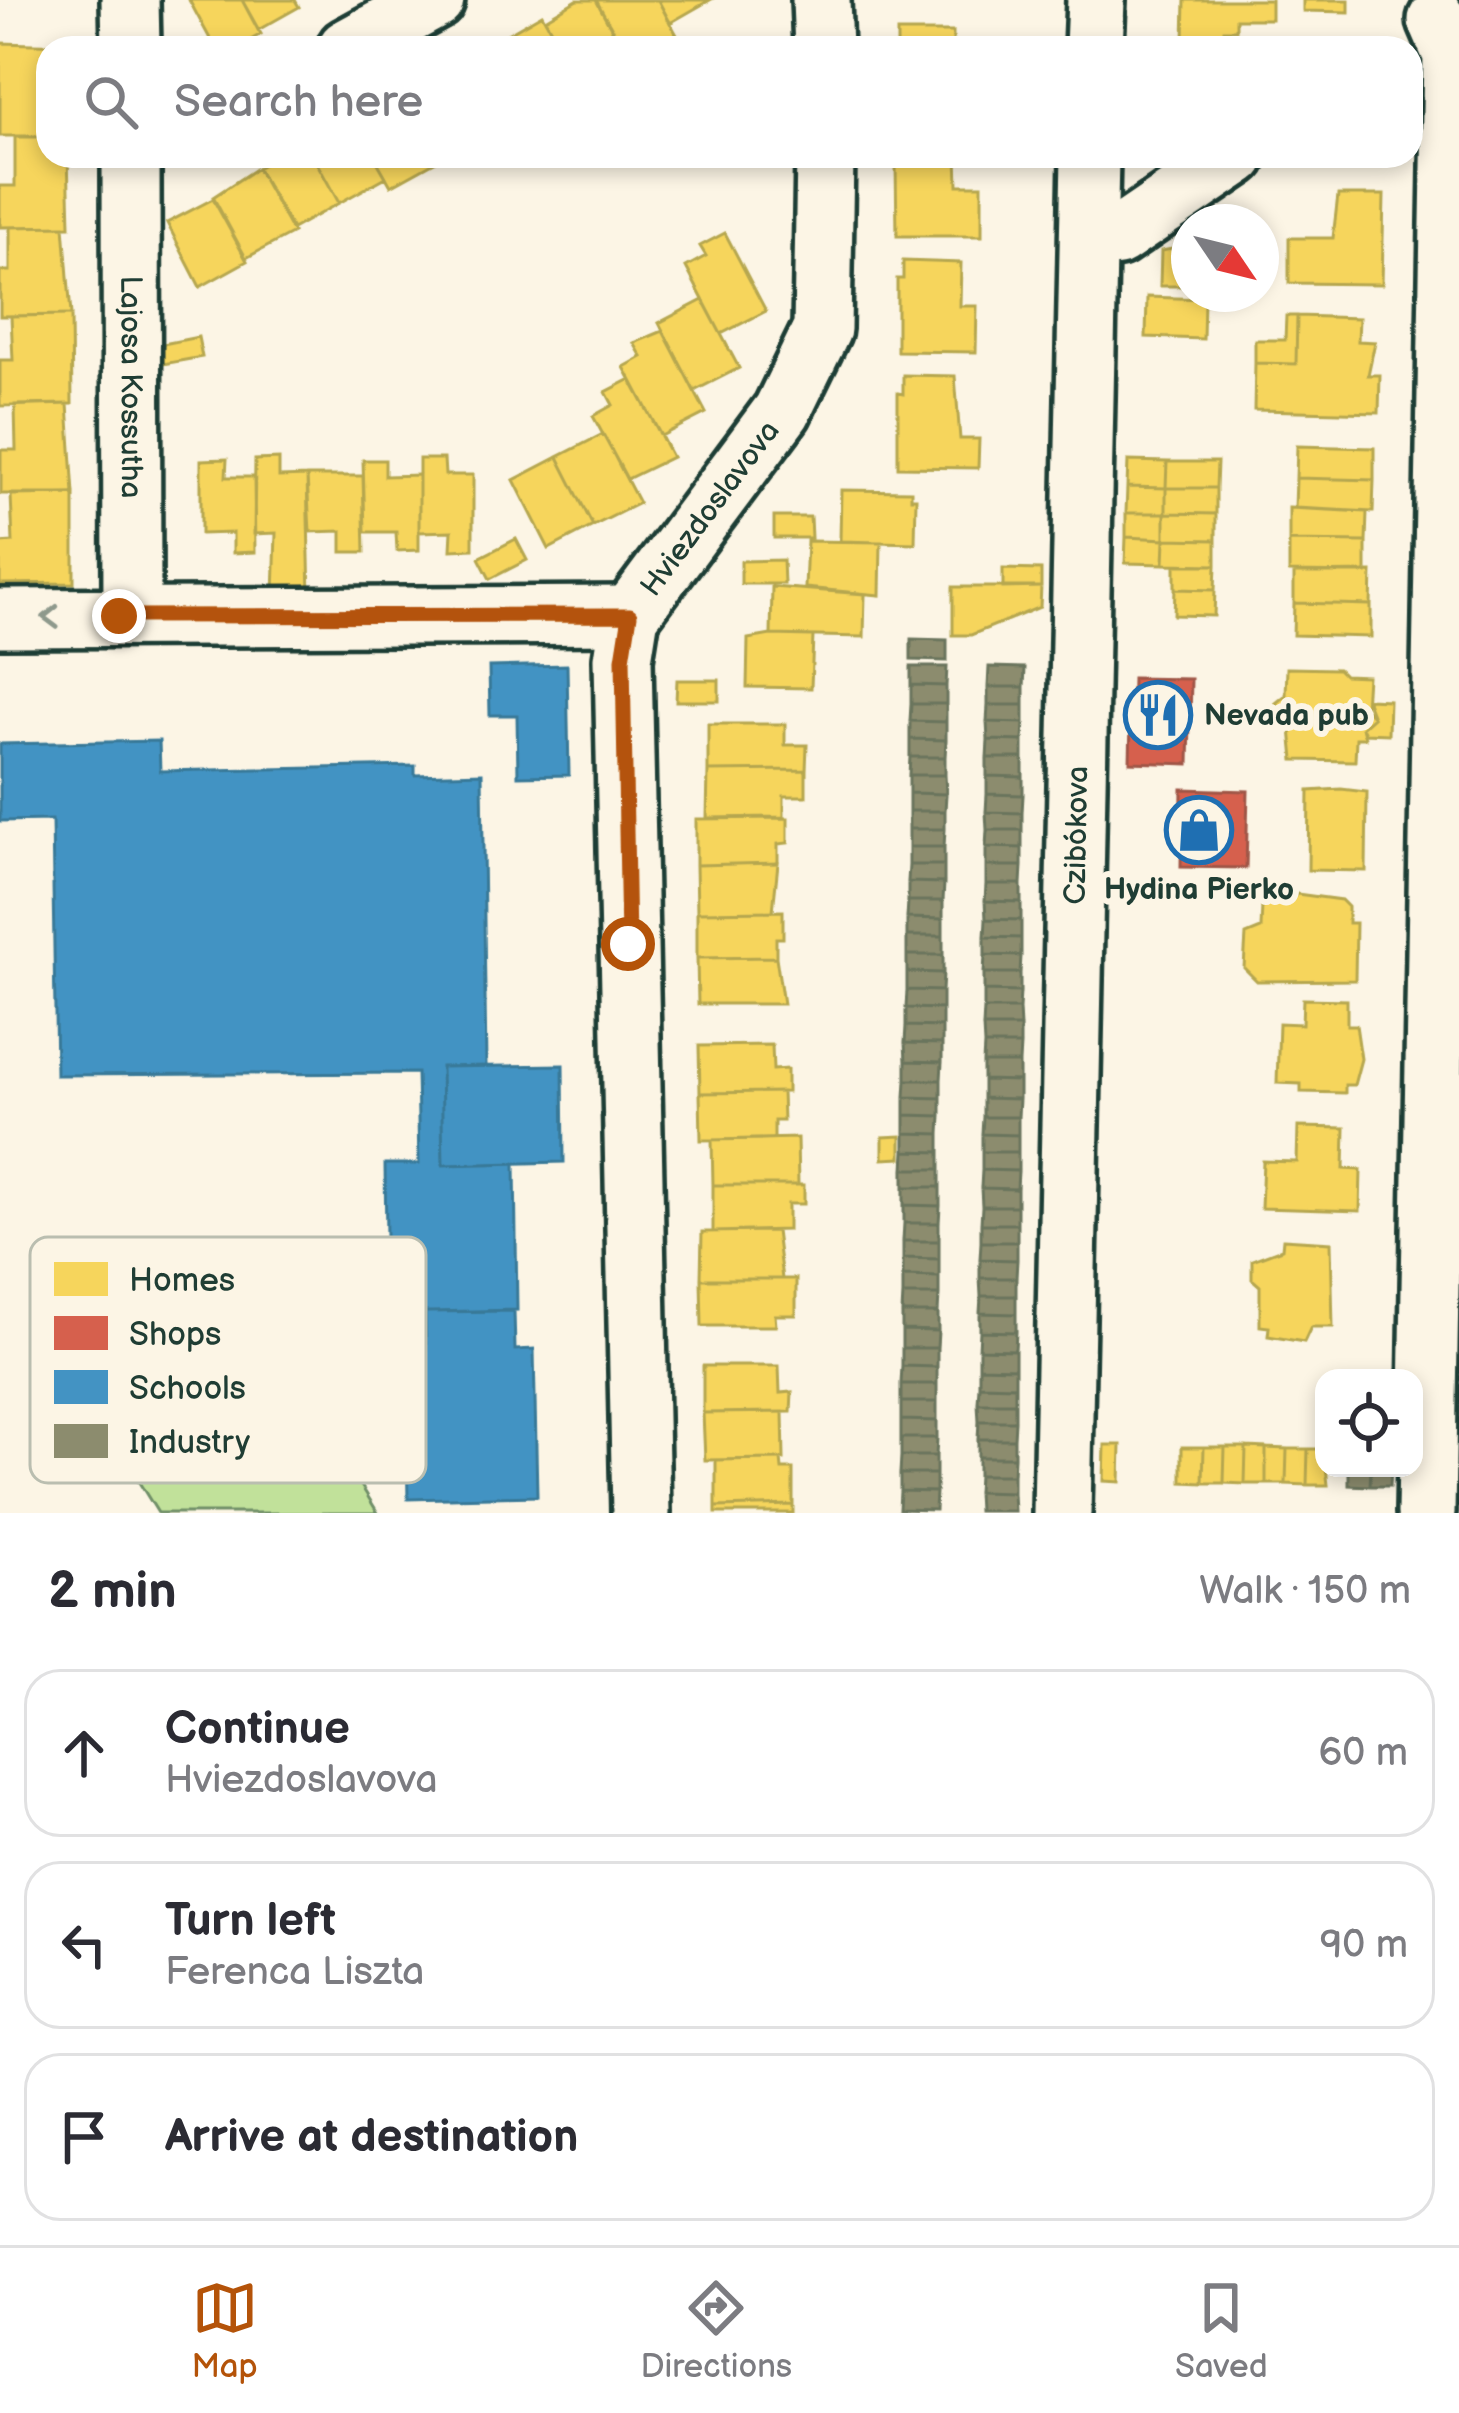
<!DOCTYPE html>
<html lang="en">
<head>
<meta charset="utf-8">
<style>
	body { margin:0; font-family:"Balsamiq Sans",sans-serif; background:#f2f2f3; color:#2b2b33 }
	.controls { position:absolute; right:36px; bottom:36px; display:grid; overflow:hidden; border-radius:24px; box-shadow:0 6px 18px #0003 }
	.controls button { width:108px; height:108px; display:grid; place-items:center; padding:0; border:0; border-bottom:3px solid #e1e1e2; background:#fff; color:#2b2b33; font:60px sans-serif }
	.compass { position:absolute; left:1171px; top:204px; width:108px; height:108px; border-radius:50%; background:#fff; box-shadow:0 6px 18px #0003; rotate:125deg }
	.stop { position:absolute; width:36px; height:36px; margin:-27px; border:9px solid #b45309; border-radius:50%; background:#fff }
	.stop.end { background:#b45309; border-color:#fff; box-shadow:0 3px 12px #0008 }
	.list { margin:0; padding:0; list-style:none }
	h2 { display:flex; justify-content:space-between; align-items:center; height:156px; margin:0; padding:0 48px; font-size:51px }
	h2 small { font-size:39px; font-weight:400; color:#7c7c81 }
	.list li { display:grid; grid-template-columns:78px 1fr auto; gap:36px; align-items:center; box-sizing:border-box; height:168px; margin:0 24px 24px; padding:0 24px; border:3px solid #e1e1e2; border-radius:36px }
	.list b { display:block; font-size:45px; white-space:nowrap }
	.list p { margin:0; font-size:39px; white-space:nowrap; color:#7c7c81 }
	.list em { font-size:39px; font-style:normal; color:#7c7c81 }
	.icon { flex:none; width:66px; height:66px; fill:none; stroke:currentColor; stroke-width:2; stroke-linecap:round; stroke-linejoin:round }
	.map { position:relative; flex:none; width:1459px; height:1513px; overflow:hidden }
	.search { position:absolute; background:#fff; box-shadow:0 6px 18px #0003; left:36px; right:36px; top:36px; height:132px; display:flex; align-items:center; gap:30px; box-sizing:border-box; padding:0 42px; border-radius:36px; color:#7c7c81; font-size:45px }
	.sheet { height:732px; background:#fff }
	nav { display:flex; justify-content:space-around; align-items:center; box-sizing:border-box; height:168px; border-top:3px solid #e1e1e2; background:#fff; font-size:33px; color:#7c7c81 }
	nav a { display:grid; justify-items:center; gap:6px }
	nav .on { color:#b45309 }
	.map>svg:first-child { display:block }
	.green { fill:#c1e19a; stroke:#708f67; stroke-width:3 }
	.homes { fill:#f6d55c; stroke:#b6a750; stroke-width:3 }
	.shops { fill:#d6604d; stroke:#9f5646; stroke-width:3 }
	.schools { fill:#4393c3; stroke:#387998; stroke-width:3 }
	.industry { fill:#8c8c6e; stroke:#6b745d; stroke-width:3 }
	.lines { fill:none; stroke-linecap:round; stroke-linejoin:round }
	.minor-casing { stroke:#1f3d34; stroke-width:66 }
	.minor { stroke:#fcf5e5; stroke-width:57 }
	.oneway { stroke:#8e998c }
	.route { stroke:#b45309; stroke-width:15 }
	.labels { text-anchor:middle; stroke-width:12; stroke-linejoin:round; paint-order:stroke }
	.street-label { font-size:30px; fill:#1f3d34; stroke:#fcf5e5 }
	.poi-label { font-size:30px; font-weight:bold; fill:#1f3d34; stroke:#fcf5e5; text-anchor:start }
	.key { fill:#fcf5e5; stroke:#babeb0; stroke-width:3 }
	.key-label { font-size:33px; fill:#1f3d34 }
</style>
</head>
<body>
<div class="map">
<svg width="1459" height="1513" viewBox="0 0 1459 1513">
	<rect width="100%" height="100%" fill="#fcf5e5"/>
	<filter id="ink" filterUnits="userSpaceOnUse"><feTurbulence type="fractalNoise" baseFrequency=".00833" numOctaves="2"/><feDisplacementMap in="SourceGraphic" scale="24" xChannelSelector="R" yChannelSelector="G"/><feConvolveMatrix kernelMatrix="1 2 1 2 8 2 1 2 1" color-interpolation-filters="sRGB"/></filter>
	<g filter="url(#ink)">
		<path class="green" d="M291 1372 378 1513H158L132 1471Z"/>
		<path class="homes" d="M189 0H242L261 34 237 48H215Z
			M242 0H295L299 7 258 30Z
			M577 0H596L622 48H561L545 19Z
			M596 0H658L684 48H623Z
			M658 0H710L670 23Z
			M1185 0H1271V19H1236V30H1224L1223 41H1184Z
			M1303 0H1349V12L1303 11Z
			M542 14 561 48H499L495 41Z
			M897 32H953V48H897Z
			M0 43 68 45 48 48V136H0Z
			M15 137H48V156H68L70 226 0 227V186H15Z
			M279 156H313L339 203 292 229 257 168Z
			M313 156H374L386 177 339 203Z
			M374 156H435L438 160 391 186Z
			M903 156H957L958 185H982V236H897L896 164H903Z
			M257 168 293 233 246 258 213 197Z
			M1338 195H1384L1382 284 1289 283V238H1333Z
			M213 199 247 261 200 287 167 223Z
			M64 226 71 315 0 316V271H10V227Z
			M725 233 766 311 721 334 686 267 706 256 700 246Z
			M1178 242H1189V286H1160L1161 251 1178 248Z
			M903 261 961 263 960 306H977L976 352 897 351V279H903Z
			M1147 297 1204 299 1203 339 1146 337Z
			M703 300 739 368 694 391 659 323Z
			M71 315 72 404 0 406V360H13L11 316Z
			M1286 316H1297L1296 364 1255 363V340H1285Z
			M1297 316 1359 318 1358 341 1375 342 1368 375H1380L1379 413 1254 410 1255 363 1296 364Z
			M663 331 706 413 661 436 624 367 642 357 634 343Z
			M198 337 202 357 163 364V344Z
			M903 375 955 376 960 439H979L978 468 898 467V393L903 394Z
			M631 379 672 457 627 479 593 416 613 405 606 392Z
			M68 404 74 494H1V450H16L15 405Z
			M603 434 639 503 593 526 558 457Z
			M1297 446 1374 448V480L1296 478Z
			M558 457 593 526 549 549 514 480Z
			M227 459 226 477H254L255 552 233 553V533L201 534V460Z
			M279 459V477L307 476 310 597 274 596 276 533 254 534 255 460Z
			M419 459H444L445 475H473V549L451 550 452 531 419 532Z
			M363 460H385V476L419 475V550L397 551 396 532H365Z
			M1128 461 1167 462 1166 488 1127 487Z
			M1167 462H1217L1216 488H1166Z
			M307 476H363L365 552H342V531L310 532Z
			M1296 478 1374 480 1373 512 1295 508Z
			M1127 487 1166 488V513H1126Z
			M1166 488H1216V514L1166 513Z
			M841 490 911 491V498H916L915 543 840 541Z
			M74 494V583L0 584V543L13 542 11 495Z
			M1289 508 1367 512 1366 542 1289 541Z
			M1126 513H1165V539L1126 537Z
			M1165 513 1216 514V540L1165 539Z
			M774 517H810L811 538H774Z
			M1126 537 1165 539 1164 564 1125 563Z
			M516 539 527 560 490 579 479 558Z
			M1165 539 1216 540V565L1164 564Z
			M807 541 881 542 880 595 805 588Z
			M1289 541 1366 542V573L1289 572Z
			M783 560 784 584H741V561Z
			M1175 565H1216L1215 590 1175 589Z
			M1003 569 1041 570V587L1003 588Z
			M1372 572 1371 605 1294 603V573Z
			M772 587 865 594 864 637 771 635Z
			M953 587H1041L1040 607 971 635H953Z
			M1175 589 1215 590 1214 616 1174 615Z
			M1294 603 1371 605V637L1293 635Z
			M771 635 813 636 811 688 747 687 748 639Z
			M1287 668 1338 669 1344 675 1367 676 1365 708 1373 717 1362 727 1365 738H1356L1355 761 1294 760 1290 718 1276 703 1286 695Z
			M677 680H719V701H676Z
			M1366 699 1389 700 1388 734 1365 733 1362 727 1373 717Z
			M708 724H785V745H807L806 770 708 771Z
			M806 770V796H784V817L707 818 708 771Z
			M1341 789 1367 792 1366 871 1308 870 1309 791Z
			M788 818V843L778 844V863L696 865V819Z
			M778 863 773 911 697 912 696 865Z
			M1297 894 1341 900 1348 907V923H1356L1355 980 1257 981 1244 968 1246 935 1261 929 1262 905 1268 898 1291 899Z
			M783 911V938H776V957L697 958V912Z
			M776 957 783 1004H698L697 958Z
			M1303 999 1347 1000V1025H1356L1361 1059 1354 1085H1345V1093L1301 1092V1084L1277 1083 1279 1023 1302 1024Z
			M772 1045 773 1070 787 1069V1092L700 1093 699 1046Z
			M782 1092 783 1121H774V1139L701 1140 700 1093Z
			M1298 1127 1345 1128 1344 1169 1361 1170 1360 1211 1261 1208 1263 1161 1297 1162Z
			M901 1136V1158L883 1159V1137Z
			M797 1138 798 1185H713L712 1140Z
			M713 1185H804V1204H788V1230L713 1232Z
			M776 1231 782 1279H701L702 1232Z
			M1283 1239 1331 1242 1333 1327H1311L1304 1342 1268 1336 1269 1327 1260 1326V1286L1252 1279V1260L1282 1249Z
			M701 1279H796V1315H775L776 1326H702Z
			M703 1366H779L780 1393 792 1392 791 1412 703 1413Z
			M783 1412 784 1459 705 1460 703 1413Z
			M1105 1445H1121L1120 1482 1104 1481Z
			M1182 1447H1204L1203 1483 1182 1482Z
			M1204 1447H1225L1224 1483H1203Z
			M1225 1447H1246L1245 1484 1224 1483Z
			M1246 1447 1266 1448V1484H1245Z
			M1266 1448 1287 1449 1286 1484H1266Z
			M1287 1449H1308L1307 1485 1286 1484Z
			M1308 1449H1324L1328 1485H1307Z
			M781 1459 782 1469H793V1505L716 1507V1460Z
			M793 1505V1513H716V1507Z"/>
		<path class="shops" d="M1132 678 1191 679 1189 764 1130 762Z
			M1182 789 1248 791 1246 868 1181 867Z"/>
		<path class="schools" d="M567 665 569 775 518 776 517 715H490L489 667Z
			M159 741 160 771 415 766V775L482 773 486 1066 441 1067 443 1165 515 1163 517 1310 387 1313 385 1164H419L417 1073 56 1075 52 820 0 821V744Z
			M563 1065 564 1162 443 1165 441 1067Z
			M514 1311 515 1350 534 1349 537 1496 408 1499 405 1350H426L425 1312Z"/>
		<path class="industry" d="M911 639 947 640V661L911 660Z
			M911 667H947L946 686 911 685Z
			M989 667 1025 668 1024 687H988Z
			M911 685 946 686V704H911Z
			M988 687H1024V705H988Z
			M911 704H946V722L910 721Z
			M988 705H1024V723L987 722Z
			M910 721 946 722V740L910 739Z
			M987 722 1024 723 1023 741 988 740Z
			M910 739 946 740 945 757H910Z
			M988 740 1023 741V758H987Z
			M910 757H945V775H909Z
			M987 758H1023V777L987 776Z
			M909 775H945L946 794 909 793Z
			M987 776 1023 777V795L987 794Z
			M909 793 946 794 945 811H909Z
			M987 794 1023 795 1022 813 986 812Z
			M909 811H945V829H909Z
			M986 812 1022 813V830H987Z
			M909 829H945L944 847H909Z
			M987 830H1022V848L986 847Z
			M909 847H944V865H909Z
			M986 847 1022 848V866H986Z
			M909 865H944V883L908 882Z
			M986 866H1022L1021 884H986Z
			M908 882 944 883 943 901H908Z
			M986 884H1021V902L985 901Z
			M908 901H943V919L907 918Z
			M985 901 1021 902V920L986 919Z
			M907 918 943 919V936H907Z
			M986 919 1021 920V938L985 937Z
			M907 936H943V955H907Z
			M985 937 1021 938V956L985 955Z
			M907 955H943V973L907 972Z
			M985 955 1021 956 1020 973H984Z
			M907 972 943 973 942 991 907 990Z
			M984 973H1020V992L984 991Z
			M907 990 942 991V1009L906 1008Z
			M984 991 1020 992 1019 1009H984Z
			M906 1008 942 1009V1027L906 1026Z
			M984 1009H1019L1020 1027H983Z
			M906 1026 942 1027V1044L905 1043Z
			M983 1027H1020V1045H984Z
			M905 1043 942 1044V1062L906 1061Z
			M984 1045H1020L1019 1063H983Z
			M906 1061 942 1062 941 1080H906Z
			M983 1063H1019V1081L983 1080Z
			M906 1080H941V1098L905 1097Z
			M983 1080 1019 1081V1099L983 1098Z
			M905 1097 941 1098V1116L905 1115Z
			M983 1098 1019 1099 1018 1117H983Z
			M905 1115 941 1116 940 1134 905 1133Z
			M983 1117H1018V1135L982 1134Z
			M905 1133 940 1134V1152L905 1151Z
			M982 1134 1018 1135V1152H982Z
			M905 1151 940 1152V1169H904Z
			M982 1152H1018V1171L982 1170Z
			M904 1169H940V1187H904Z
			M982 1170 1018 1171 1017 1189 981 1188Z
			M904 1187H940V1206L904 1205Z
			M981 1188 1017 1189V1206H982Z
			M904 1205 940 1206 939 1223H904Z
			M982 1206H1017V1224H981Z
			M904 1223H939V1241H903Z
			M981 1224H1017V1242H981Z
			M903 1241H939V1259L903 1258Z
			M981 1242H1017V1260L980 1259Z
			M903 1258 939 1259V1277L903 1276Z
			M980 1259 1017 1260 1016 1278H980Z
			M903 1276 939 1277V1295H903Z
			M980 1278H1016V1296H981Z
			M903 1295H939L938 1313H902Z
			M981 1296H1016V1314L980 1313Z
			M902 1313H938V1331L902 1330Z
			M980 1313 1016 1314V1332L980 1331Z
			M902 1330 938 1331 937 1348H902Z
			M980 1331 1016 1332 1015 1350 979 1349Z
			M902 1348H937V1367L902 1366Z
			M979 1349 1015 1350V1368L979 1367Z
			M902 1366 937 1367V1384H901Z
			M979 1367 1015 1368V1386L979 1385Z
			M901 1384H937V1402H901Z
			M979 1385 1015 1386V1403H978Z
			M901 1402H937V1421L901 1420Z
			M978 1403H1015V1421H979Z
			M901 1420 937 1421V1438H901Z
			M979 1421H1015L1014 1439H978Z
			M901 1438H937L936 1456H901Z
			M978 1439H1014V1457H978Z
			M901 1456H936V1474H900Z
			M978 1457H1014L1013 1475H978Z
			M1349 1468H1371L1370 1486 1349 1485Z
			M1371 1468H1391L1390 1486H1370Z
			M900 1474H936V1492L900 1491Z
			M978 1475H1013V1493L977 1492Z
			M900 1491 936 1492 935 1510 899 1509Z
			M977 1492 1013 1493 1014 1511H978Z"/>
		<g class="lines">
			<g class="minor-casing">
				<g id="minor">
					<path d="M130 0 131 48"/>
					<path d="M821 0 823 48"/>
					<path d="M347 48 435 0"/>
					<path d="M1094 48 1096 0"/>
					<path id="s1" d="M131 156 132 615"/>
					<path d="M1090 241 1118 237 1237 156"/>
					<path d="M0 618 630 615"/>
					<path id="s2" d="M641 1513 623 659 630 615 782 411 822 329 825 156"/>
					<path id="s3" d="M1062 1513 1090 156"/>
					<path d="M1426 1513 1452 55 1437 20"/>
				</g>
			</g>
			<use href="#minor" class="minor"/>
		</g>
		<defs><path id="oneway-chevron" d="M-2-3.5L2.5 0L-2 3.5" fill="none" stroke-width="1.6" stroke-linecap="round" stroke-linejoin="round" transform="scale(3)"/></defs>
		<use class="oneway" href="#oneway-chevron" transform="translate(51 617) rotate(179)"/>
	</g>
	<g class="lines" filter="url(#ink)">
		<path class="route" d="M119 616 630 615 623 659 628 944"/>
	</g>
	<defs>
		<g id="restaurant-ring" transform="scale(3.45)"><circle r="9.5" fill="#fcf5e5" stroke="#1f6fb2" stroke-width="1.5"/><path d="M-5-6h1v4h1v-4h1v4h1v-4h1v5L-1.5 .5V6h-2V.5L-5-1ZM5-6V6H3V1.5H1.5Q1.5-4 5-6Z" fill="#1f6fb2"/></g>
		<g id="shop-ring" transform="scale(3.45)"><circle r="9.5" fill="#fcf5e5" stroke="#1f6fb2" stroke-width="1.5"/><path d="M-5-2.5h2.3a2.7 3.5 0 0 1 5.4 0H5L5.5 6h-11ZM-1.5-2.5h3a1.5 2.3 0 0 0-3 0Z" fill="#1f6fb2"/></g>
	</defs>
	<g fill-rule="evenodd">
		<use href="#restaurant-ring" x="1158" y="715"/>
		<use href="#shop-ring" x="1199" y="830"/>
	</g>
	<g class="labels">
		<g class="street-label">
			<text dy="10" stroke="none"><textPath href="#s1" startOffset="231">Lajosa Kossutha</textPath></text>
			<text dy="10" stroke="none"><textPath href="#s2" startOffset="1032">Hviezdoslavova</textPath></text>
			<text dy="10" stroke="none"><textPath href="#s3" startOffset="678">Czibókova</textPath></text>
		</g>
		<g class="poi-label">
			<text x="1204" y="725">Nevada pub</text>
			<text x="1199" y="899" text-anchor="middle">Hydina Pierko</text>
		</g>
	</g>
	<rect x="30" y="1237" width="396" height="246" rx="18" class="key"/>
	<rect x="54" y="1262" width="54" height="34" fill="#f6d55c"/>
	<rect x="54" y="1316" width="54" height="34" fill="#d6604d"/>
	<rect x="54" y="1370" width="54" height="34" fill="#4393c3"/>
	<rect x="54" y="1424" width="54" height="34" fill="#8c8c6e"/>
	<g class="key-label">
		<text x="129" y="1291">Homes</text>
		<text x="129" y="1345">Shops</text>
		<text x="129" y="1399">Schools</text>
		<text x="129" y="1453">Industry</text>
	</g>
</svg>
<div class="controls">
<button><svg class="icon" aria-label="locate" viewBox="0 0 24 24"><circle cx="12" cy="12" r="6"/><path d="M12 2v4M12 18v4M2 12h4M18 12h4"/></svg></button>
</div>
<svg class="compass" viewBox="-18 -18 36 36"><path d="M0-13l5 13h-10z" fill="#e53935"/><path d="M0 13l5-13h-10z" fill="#7c7c81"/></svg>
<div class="stop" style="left:628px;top:944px"></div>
<div class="stop end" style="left:119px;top:616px"></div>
<div class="search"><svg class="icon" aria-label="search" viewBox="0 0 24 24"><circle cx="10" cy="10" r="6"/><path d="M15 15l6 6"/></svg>Search here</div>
</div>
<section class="sheet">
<h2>2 min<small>Walk · 150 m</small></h2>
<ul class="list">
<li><svg class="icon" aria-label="ahead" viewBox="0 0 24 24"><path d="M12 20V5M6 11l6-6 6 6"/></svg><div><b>Continue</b><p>Hviezdoslavova</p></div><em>60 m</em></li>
<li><svg class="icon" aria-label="left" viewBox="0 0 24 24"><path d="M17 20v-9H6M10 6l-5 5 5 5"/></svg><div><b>Turn left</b><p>Ferenca Liszta</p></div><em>90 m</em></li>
<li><svg class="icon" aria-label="arrive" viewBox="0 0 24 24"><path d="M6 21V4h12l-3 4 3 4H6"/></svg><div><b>Arrive at destination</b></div></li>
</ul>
</section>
<nav>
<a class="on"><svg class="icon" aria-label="map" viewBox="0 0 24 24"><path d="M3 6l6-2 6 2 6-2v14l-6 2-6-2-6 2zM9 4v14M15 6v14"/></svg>Map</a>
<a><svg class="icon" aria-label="directions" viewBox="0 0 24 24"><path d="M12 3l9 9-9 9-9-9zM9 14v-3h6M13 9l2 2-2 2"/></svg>Directions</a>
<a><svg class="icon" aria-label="saved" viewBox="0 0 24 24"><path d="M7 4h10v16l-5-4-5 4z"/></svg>Saved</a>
</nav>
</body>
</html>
